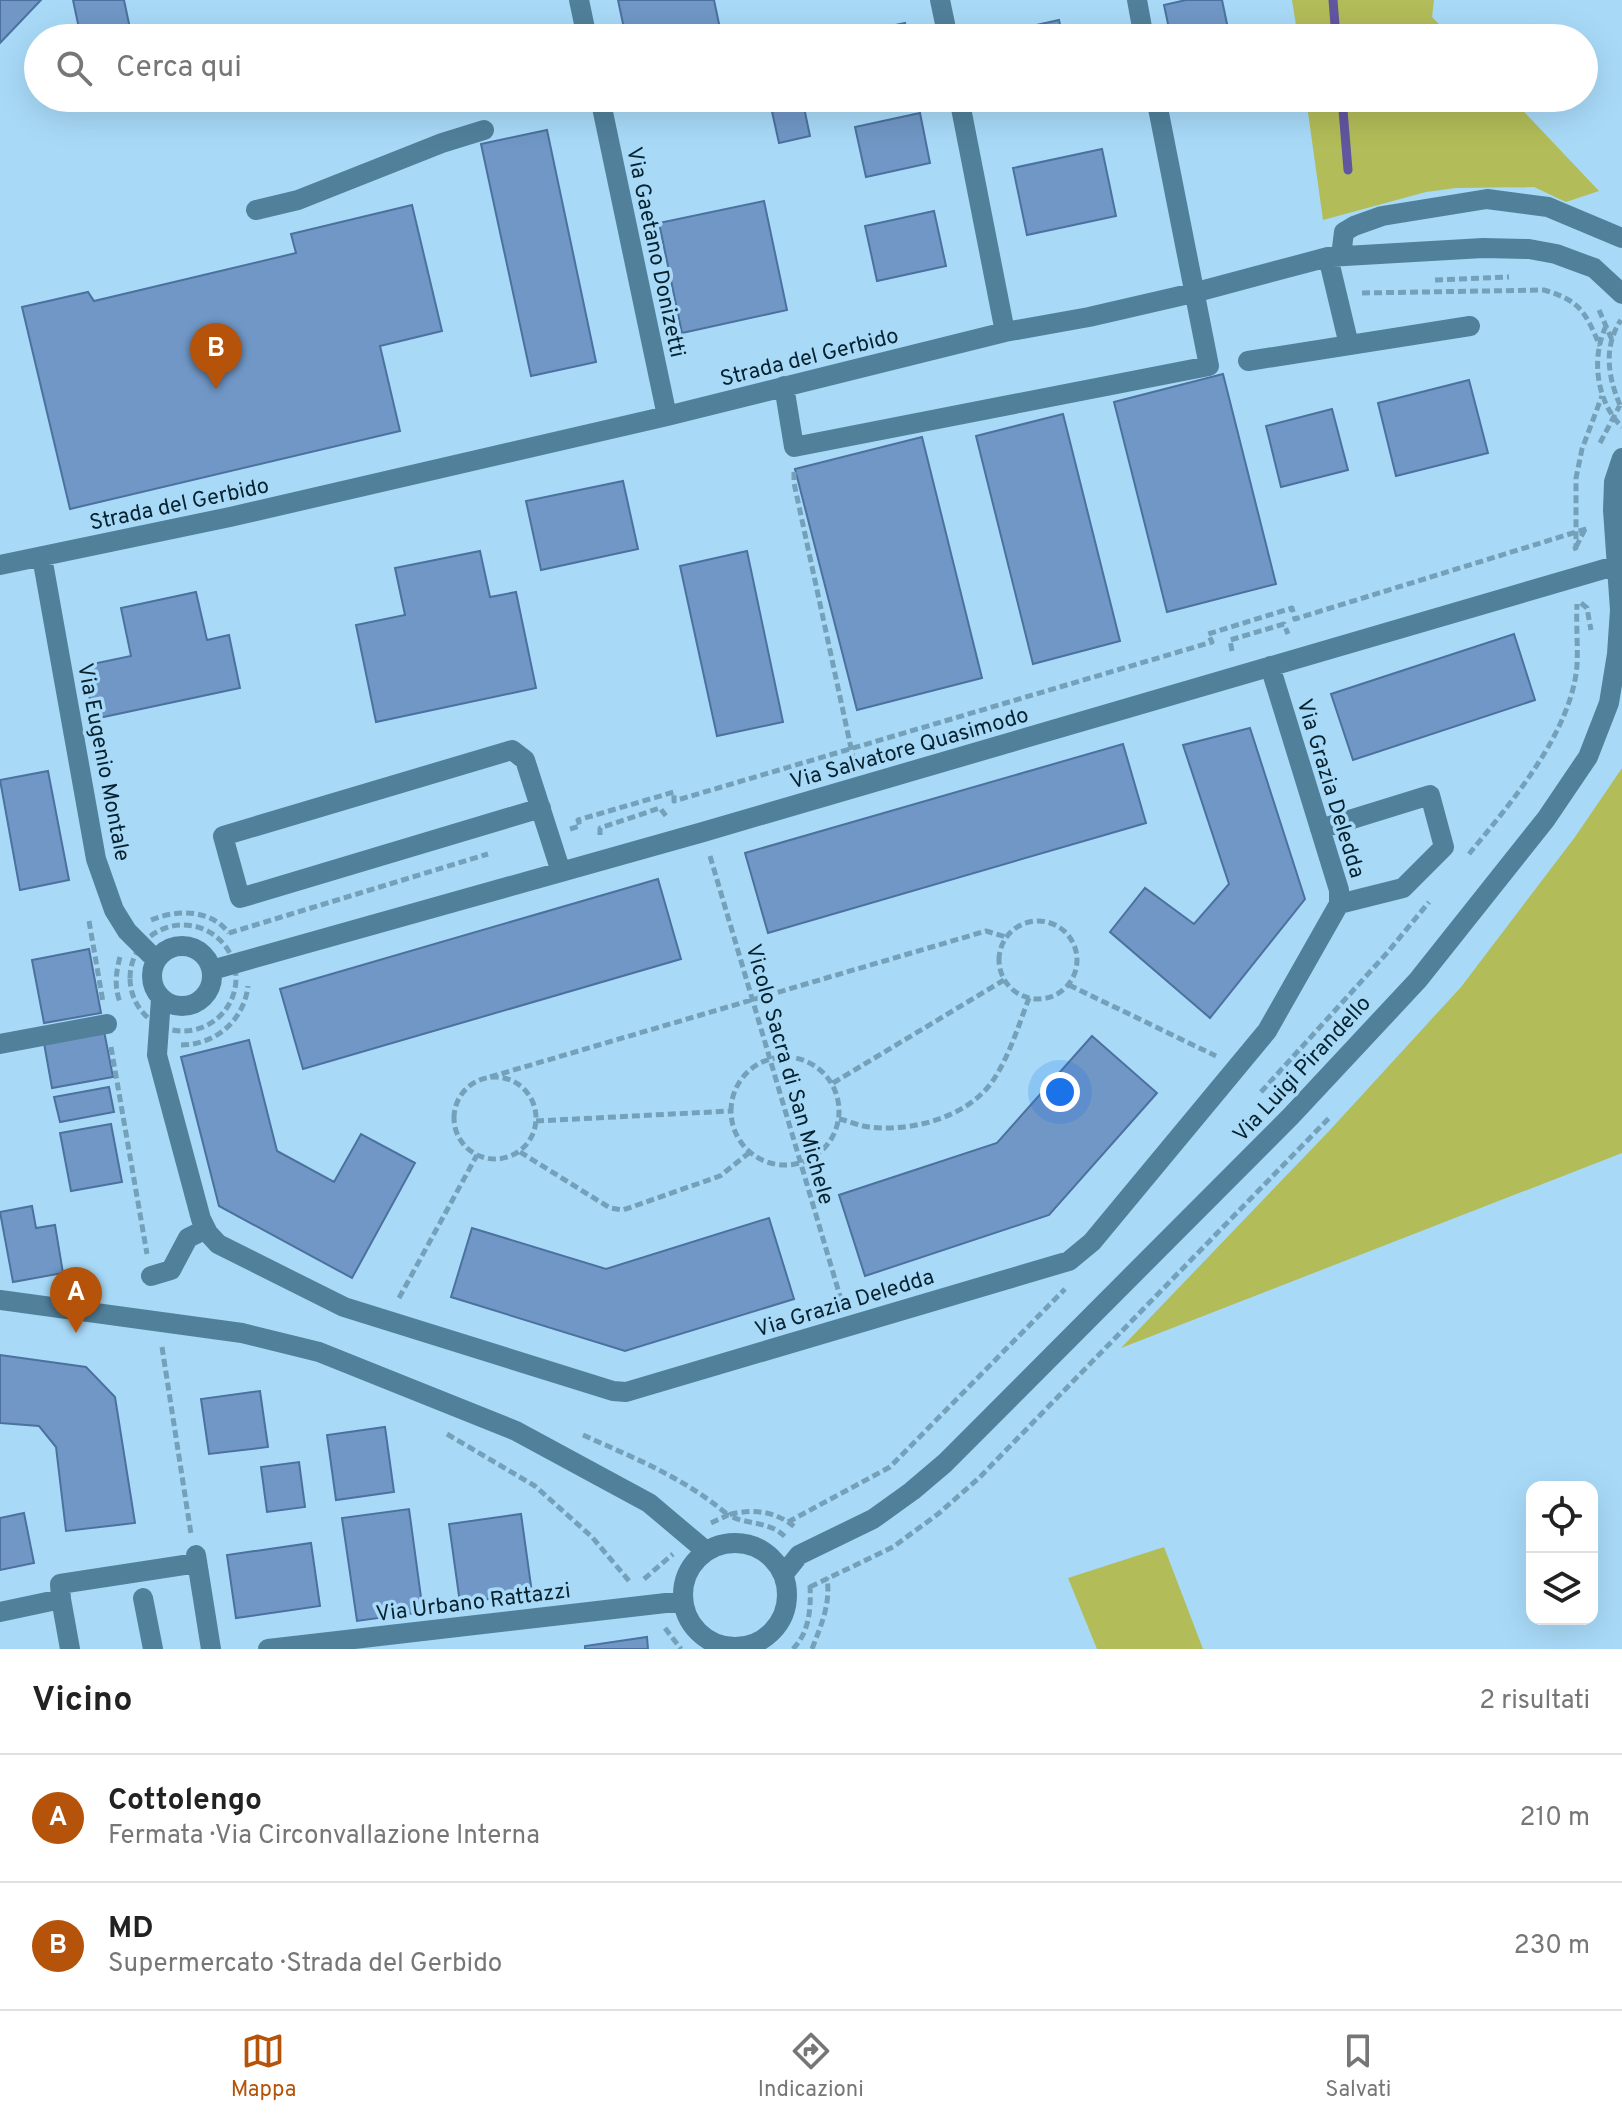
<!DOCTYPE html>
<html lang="it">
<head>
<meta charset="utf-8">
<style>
	body { margin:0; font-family:Overpass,sans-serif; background:#f6f6f6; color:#222 }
	.controls { position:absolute; right:24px; bottom:24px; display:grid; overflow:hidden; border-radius:16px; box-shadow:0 8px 32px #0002 }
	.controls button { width:72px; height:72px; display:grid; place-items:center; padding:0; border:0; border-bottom:2px solid #e0e0e0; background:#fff; color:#222; font:40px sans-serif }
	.you { position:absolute; left:1060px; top:1092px; width:28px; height:28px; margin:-20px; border:6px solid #fff; border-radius:50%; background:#1a73e8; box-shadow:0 0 0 12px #1a73e833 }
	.badge { display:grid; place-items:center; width:52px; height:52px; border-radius:50%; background:#b45309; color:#fff; font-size:26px; font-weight:700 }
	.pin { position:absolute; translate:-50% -66px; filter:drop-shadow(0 2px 4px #0008) }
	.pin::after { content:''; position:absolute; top:42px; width:28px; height:24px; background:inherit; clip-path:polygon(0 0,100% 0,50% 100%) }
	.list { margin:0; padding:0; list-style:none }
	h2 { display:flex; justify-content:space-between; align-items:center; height:104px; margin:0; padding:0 32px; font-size:34px }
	h2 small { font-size:26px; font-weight:400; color:#767676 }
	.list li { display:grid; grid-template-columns:52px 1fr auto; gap:24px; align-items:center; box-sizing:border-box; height:128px; padding:0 32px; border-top:2px solid #e0e0e0 }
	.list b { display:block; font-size:30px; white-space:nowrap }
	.list p { margin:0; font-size:26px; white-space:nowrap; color:#767676 }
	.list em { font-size:26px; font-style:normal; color:#767676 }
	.icon { flex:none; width:44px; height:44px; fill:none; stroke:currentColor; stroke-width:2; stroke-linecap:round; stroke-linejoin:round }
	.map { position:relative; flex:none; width:1622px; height:1649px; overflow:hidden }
	.search { position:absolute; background:#fff; box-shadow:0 8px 32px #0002; left:24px; right:24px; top:24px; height:88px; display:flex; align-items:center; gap:20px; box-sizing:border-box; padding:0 28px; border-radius:44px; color:#767676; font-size:30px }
	.sheet { height:360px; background:#fff }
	nav { display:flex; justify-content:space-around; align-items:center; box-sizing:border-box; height:112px; border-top:2px solid #e0e0e0; background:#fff; font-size:22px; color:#767676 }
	nav a { display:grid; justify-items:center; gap:4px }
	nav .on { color:#b45309 }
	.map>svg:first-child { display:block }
	.green { fill:#b2bc58 }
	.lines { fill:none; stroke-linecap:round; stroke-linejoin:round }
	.stream { stroke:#6156a0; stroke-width:9 }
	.building { fill:#7097c6; stroke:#4c719e; stroke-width:2 }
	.path { stroke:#75a0b9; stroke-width:5; stroke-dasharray:8 4; stroke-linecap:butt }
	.minor { stroke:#51809b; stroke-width:20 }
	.labels { text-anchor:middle; stroke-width:7; stroke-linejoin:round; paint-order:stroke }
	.street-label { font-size:22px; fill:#07222f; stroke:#a8daf8 }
</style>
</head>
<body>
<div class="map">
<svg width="1622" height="1649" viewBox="0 0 1622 1649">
	<rect width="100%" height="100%" fill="#a8daf8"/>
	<path class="green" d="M1292 0H1434L1432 17 1453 38H1298Z
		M1306 98H1511L1599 191 1566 202 1534 187 1456 188 1426 192 1323 220Z
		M1622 768V1153L1121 1348 1330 1130 1461 987 1575 837Z
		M1164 1547 1203 1649H1097L1068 1578Z"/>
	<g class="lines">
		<path class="stream" d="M1333 0 1336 38
			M1342 98 1348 170"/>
	</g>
	<path class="building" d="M0 0H41L0 43Z
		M73 0H124L132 38H81Z
		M618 0H714L722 38H626Z
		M1186 0H1222L1230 38H1171L1164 5Z
		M1059 20 1063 38H992L991 35Z
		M905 23 908 38H834Z
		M769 98H802L810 136 779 143Z
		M1005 98H1035L1006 104Z
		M920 113 930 163 866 177 855 127Z
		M547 130 596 362 531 376 481 144Z
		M1102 149 1116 216 1027 235 1013 168Z
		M764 201 787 310 682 333 659 223Z
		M412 205 442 331 380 346 400 431 70 509 22 307 88 292 94 301 296 253 291 234Z
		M934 211 946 266 877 281 865 226Z
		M1223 374 1276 584 1167 612 1114 402Z
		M1469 380 1488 453 1396 476 1378 403Z
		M1332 409 1348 470 1281 487 1266 426Z
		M1063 414 1120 641 1033 664 976 436Z
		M922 437 982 678 857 710 795 469Z
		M623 481 638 549 541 570 526 501Z
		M480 551 490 597 516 592 536 688 376 722 356 625 405 615 395 568Z
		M747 551 783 722 717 736 680 566Z
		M196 592 207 640 229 635 240 688 94 719 83 666 131 656 121 608Z
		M1514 634 1535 700 1353 760 1331 694Z
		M1250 728 1305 899 1210 1018 1110 932 1145 888 1194 924 1229 884 1183 745Z
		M1123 744 1146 823 768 933 745 853Z
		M48 771 69 880 20 890 0 780Z
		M658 879 681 959 303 1069 280 989Z
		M89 949 101 1013 44 1023 32 960Z
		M104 1031 113 1077 52 1088 44 1043Z
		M1092 1036 1157 1093 1049 1215 865 1276 839 1195 997 1143Z
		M249 1040 277 1151 334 1182 361 1134 415 1163 352 1278 219 1206 181 1057Z
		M109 1087 114 1112 60 1122 54 1097Z
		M111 1124 122 1182 71 1191 60 1133Z
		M32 1206 36 1228 55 1225 63 1273 13 1282 0 1212Z
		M769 1218 794 1299 625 1351 451 1297 472 1228 606 1269Z
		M0 1355 86 1367 115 1397 135 1523 66 1531 56 1447 39 1426 0 1423Z
		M260 1391 268 1447 209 1454 201 1399Z
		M385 1427 394 1492 336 1500 327 1435Z
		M299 1462 305 1507 267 1512 261 1467Z
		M409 1509 423 1612 357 1621 342 1518Z
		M24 1513 34 1563 0 1570V1518Z
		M521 1514 532 1593 460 1603 449 1524Z
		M311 1543 320 1606 236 1618 227 1555Z
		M647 1637 648 1649H585V1646Z"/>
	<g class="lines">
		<path class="path" d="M1435 280 1509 277
			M1362 293 1544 290C1581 301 1585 312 1600 346
			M1599 310 1612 340
			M1606 326C1591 358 1596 401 1622 427
			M1620 405C1608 377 1603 347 1621 320
			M1600 443 1620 405
			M794 472V483L854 762
			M1576 547 1586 527
			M1573 549 1576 548V478L1582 449 1602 396
			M1581 603 1587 608 1591 630
			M1232 651 1230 640 1284 624 1288 634
			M570 829 580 826 578 820 674 792V801L1212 642 1208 634 1292 608 1295 619 1589 528
			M600 835V828L660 808 666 816
			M1469 854C1510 804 1572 732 1577 665 1578 645 1576 624 1577 604
			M710 856 842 1303
			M151 920C178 909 210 909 229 933
			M999 960a39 39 0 1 1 78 0a39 39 0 1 1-78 0Z
			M89 921 103 1002
			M130 978a53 53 0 1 1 106 0a53 53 0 1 1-106 0Z
			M229 933 488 854
			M120 957C116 972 114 987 120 1002
			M1069 985 1216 1056
			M181 1045C216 1045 244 1020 248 986
			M111 1047 147 1254
			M731 1111a54 54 0 1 1 108 0a54 54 0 1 1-108 0Z
			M454 1118a41 41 0 1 1 82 0a41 41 0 1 1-82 0Z
			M490 1077 986 931 1006 937
			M833 1083 1004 980
			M1261 1092 1387 953 1429 902
			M839 1119C849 1121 859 1126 869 1127 911 1132 966 1118 992 1082 1009 1057 1018 1027 1029 998
			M536 1121 731 1111
			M520 1152 610 1208 623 1210 720 1176 750 1152
			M399 1298 477 1155
			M162 1347 191 1534
			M447 1434 535 1486 592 1537 630 1582
			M583 1435C634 1458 685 1478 728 1515 753 1508 777 1511 797 1529
			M788 1522 890 1467 1065 1289
			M711 1523 728 1515C746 1525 772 1521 786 1538
			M644 1579 673 1554
			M810 1587 893 1547 938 1514 979 1478 1331 1116
			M665 1628 681 1649
			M793 1649C810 1631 811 1608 810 1584
			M812 1649C821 1625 831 1604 827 1578"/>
		<path class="minor" d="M579 0 587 38
			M940 0 948 38
			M1137 0 1144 38
			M600 98 667 416
			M959 98 1005 332
			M256 210 298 200 442 143 484 130
			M1341 256 1344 232 1354 226 1382 216 1487 199 1548 207 1622 238
			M1328 257 1349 345
			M1248 361 1470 326
			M784 386 794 447 1209 366 1156 98
			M42 557 96 859 114 910 127 931 156 960
			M0 565 230 517 667 416 1005 332 1089 317 1193 293 1328 257 1483 248 1529 249 1556 254 1594 268 1622 294
			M541 808 240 898 223 836 512 750 525 760 561 872
			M1320 829 1430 795 1444 847 1403 888 1339 904
			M152 976a30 30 0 1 1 60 0a30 30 0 1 1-60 0Z
			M212 970 703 832 1618 565
			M161 999 157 1055 201 1219 208 1233 218 1244 344 1307 613 1391 626 1392 1069 1261 1092 1242 1267 1031 1339 904V890L1270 666
			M0 1044 107 1024
			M151 1276 171 1270 188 1238 206 1229
			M0 1300 242 1333 319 1352 516 1431 649 1503 706 1551
			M683 1595a52 52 0 1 1 104 0a52 52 0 1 1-104 0Z
			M196 1555 211 1649
			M783 1575 799 1555 873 1519 912 1491 945 1463 1291 1116 1418 980 1546 819 1588 757 1609 703 1617 654 1620 610 1613 510 1614 482 1622 458
			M143 1598 153 1649
			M61 1599 70 1649
			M0 1612 61 1599 60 1584 197 1563
			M268 1649 683 1601"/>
	</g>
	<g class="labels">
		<g class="street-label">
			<text transform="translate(657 252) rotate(78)" y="8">Via Gaetano Donizetti</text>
			<text transform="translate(809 356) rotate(-14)" y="8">Strada del Gerbido</text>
			<text transform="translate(179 503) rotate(-12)" y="8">Strada del Gerbido</text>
			<text transform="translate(909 747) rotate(-16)" y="8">Via Salvatore Quasimodo</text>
			<text transform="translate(105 762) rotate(79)" y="8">Via Eugenio Montale</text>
			<text transform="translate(1332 788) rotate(73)" y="8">Via Grazia Deledda</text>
			<text transform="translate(1301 1068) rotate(-47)" y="8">Via Luigi Pirandello</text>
			<text transform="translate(791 1074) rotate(74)" y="8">Vicolo Sacra di San Michele</text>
			<text transform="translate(844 1302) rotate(-17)" y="8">Via Grazia Deledda</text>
			<text transform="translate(473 1601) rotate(-7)" y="8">Via Urbano Rattazzi</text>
		</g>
	</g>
</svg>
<div class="controls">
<button><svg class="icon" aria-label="locate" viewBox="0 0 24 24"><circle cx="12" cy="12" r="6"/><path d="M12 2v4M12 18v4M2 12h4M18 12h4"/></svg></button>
<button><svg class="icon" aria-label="layers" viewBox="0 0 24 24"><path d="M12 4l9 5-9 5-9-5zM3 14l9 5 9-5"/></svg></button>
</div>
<div class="you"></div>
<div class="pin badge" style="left:76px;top:1333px">A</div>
<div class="pin badge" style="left:216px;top:389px">B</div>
<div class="search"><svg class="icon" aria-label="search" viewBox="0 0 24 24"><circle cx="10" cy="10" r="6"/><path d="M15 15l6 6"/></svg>Cerca qui</div>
</div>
<section class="sheet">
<h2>Vicino<small>2 risultati</small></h2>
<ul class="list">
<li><span class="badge">A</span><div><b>Cottolengo</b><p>Fermata · Via Circonvallazione Interna</p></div><em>210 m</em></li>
<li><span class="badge">B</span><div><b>MD</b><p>Supermercato · Strada del Gerbido</p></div><em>230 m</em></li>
</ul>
</section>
<nav>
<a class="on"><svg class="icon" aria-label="map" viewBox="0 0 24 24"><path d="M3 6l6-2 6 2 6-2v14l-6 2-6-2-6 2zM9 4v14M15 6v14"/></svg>Mappa</a>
<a><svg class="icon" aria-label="directions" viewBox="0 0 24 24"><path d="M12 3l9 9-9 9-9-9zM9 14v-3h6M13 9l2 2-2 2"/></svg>Indicazioni</a>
<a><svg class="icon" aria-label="saved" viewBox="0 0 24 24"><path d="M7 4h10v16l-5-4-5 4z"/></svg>Salvati</a>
</nav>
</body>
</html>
